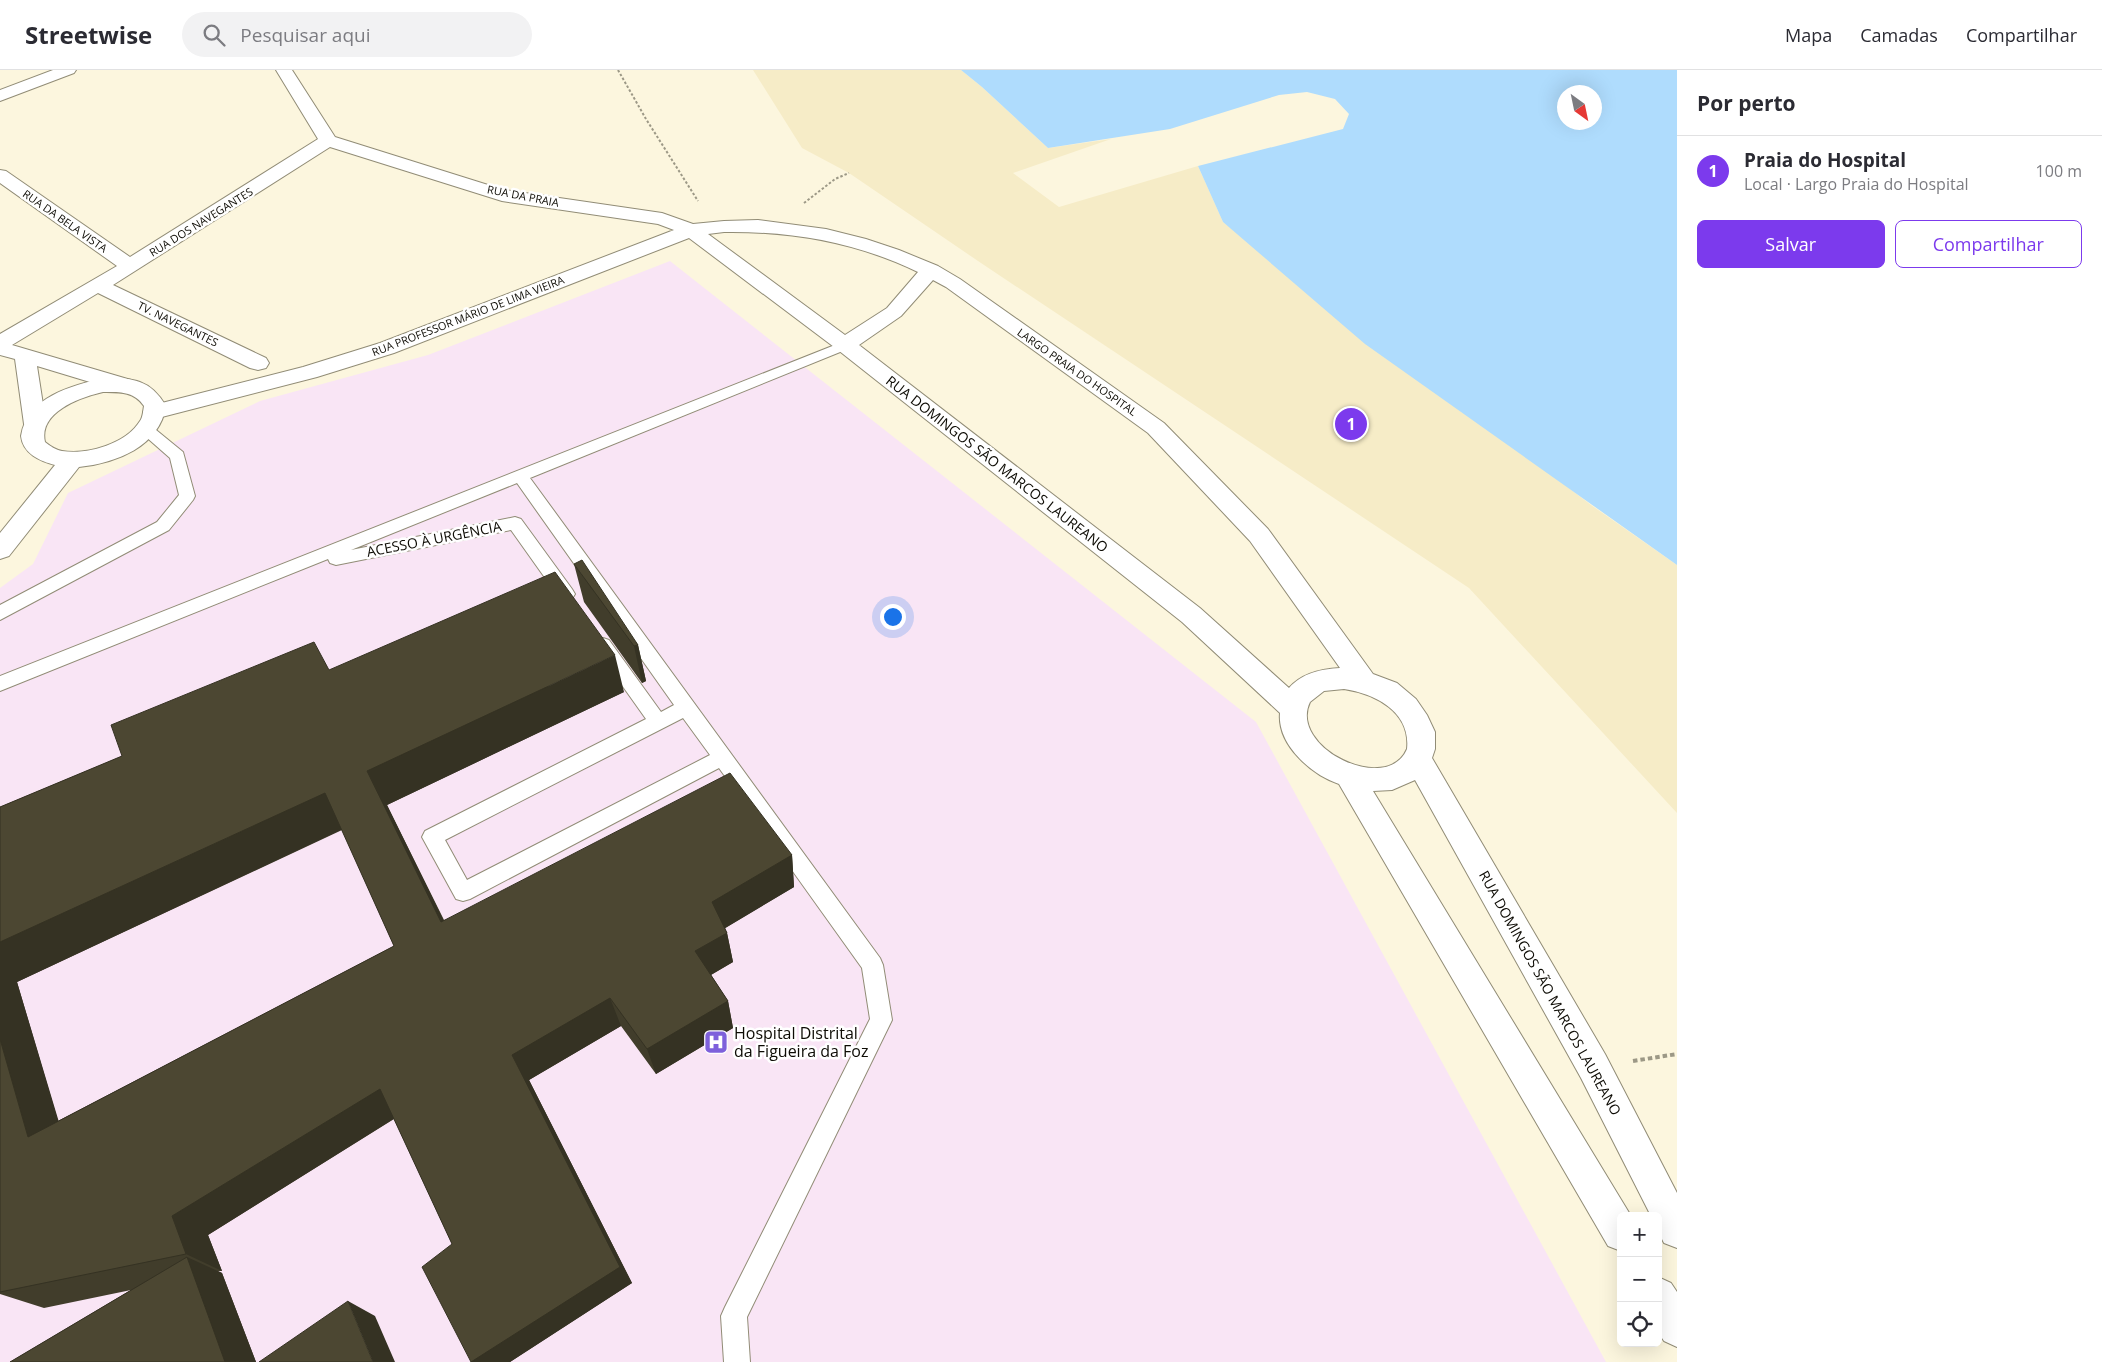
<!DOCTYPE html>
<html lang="pt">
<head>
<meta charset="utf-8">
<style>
	body { margin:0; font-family:"Open Sans",sans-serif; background:#f2f2f3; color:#2b2b33 }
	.controls { position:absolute; right:15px; bottom:15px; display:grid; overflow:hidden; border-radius:8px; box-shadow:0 5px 20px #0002 }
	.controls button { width:45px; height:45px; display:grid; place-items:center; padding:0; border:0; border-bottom:1px solid #e1e1e2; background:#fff; color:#2b2b33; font:25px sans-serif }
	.compass { position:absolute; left:1557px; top:15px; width:45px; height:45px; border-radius:50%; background:#fff; box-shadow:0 5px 20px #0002; rotate:147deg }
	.you { position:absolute; left:892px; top:546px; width:18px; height:18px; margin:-12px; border:4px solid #fff; border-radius:50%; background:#1a73e8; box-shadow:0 0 0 8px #1a73e833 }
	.badge { display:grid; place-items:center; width:32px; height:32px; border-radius:50%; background:#7c3aed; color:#fff; font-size:16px; font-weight:700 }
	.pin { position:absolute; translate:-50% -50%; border:2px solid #fff; box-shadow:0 1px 5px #0006 }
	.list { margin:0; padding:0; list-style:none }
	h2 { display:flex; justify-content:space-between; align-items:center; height:65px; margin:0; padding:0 20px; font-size:21px }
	h2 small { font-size:16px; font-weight:400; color:#7c7c81 }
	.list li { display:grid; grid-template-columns:32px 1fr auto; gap:15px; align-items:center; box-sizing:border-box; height:70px; padding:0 20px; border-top:1px solid #e1e1e2 }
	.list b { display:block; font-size:19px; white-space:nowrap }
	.list p { margin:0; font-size:16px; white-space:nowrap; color:#7c7c81 }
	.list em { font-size:16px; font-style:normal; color:#7c7c81 }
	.actions { display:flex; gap:10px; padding:15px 20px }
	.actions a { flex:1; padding:11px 0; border:1px solid #7c3aed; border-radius:8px; text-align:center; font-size:18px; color:#7c3aed }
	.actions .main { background:#7c3aed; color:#fff }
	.icon { flex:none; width:28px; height:28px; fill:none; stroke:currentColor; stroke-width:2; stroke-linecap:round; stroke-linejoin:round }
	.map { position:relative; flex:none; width:1677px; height:1292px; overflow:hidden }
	header { display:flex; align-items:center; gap:30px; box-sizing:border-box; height:70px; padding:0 25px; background:#fff; border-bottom:1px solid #e1e1e2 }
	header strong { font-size:24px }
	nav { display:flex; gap:28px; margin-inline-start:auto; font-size:18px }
	.search { width:350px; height:45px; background:#f2f2f3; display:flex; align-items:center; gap:12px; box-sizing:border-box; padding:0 18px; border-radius:28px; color:#7c7c81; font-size:19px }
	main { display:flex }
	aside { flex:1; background:#fff }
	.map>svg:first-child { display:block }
	.medical { fill:#f9e5f5 }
	.sand { fill:#f6ecc7 }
	.water { fill:#afdcfd; fill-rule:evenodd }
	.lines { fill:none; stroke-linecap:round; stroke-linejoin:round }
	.service-casing { stroke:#918c76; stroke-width:2 }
	.minor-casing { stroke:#918c76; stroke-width:2 }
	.tertiary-casing { stroke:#918c76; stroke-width:2 }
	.path-far1 { stroke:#9c9886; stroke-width:2; stroke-dasharray:2.5 2; stroke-linecap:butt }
	.path { stroke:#9c9886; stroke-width:4; stroke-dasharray:4.5 3; stroke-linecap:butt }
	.service { fill:#fff; fill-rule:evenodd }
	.minor { fill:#fff; fill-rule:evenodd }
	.tertiary { fill:#fff; fill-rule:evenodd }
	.wall { fill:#413d2b; fill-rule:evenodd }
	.shaded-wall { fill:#353223 }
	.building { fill:#4c4732; stroke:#353223 }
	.labels { text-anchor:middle; stroke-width:5; stroke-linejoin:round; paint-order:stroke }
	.far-street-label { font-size:11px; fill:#0d0b04; stroke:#fff }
	.street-label { font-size:14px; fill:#0d0b04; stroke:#fff }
	.near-poi-label { font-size:16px; fill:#0d0b04; stroke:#fff; text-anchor:start }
</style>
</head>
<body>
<header>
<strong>Streetwise</strong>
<div class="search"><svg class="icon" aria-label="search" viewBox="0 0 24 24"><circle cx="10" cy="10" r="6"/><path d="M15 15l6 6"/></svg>Pesquisar aqui</div>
<nav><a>Mapa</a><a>Camadas</a><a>Compartilhar</a></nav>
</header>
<main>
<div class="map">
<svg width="1677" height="1292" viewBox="0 0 1677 1292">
	<rect width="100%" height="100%" fill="#fcf6de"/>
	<path class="medical" d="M670 191 1256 652 1606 1292H0V518L33 494 68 423 260 331 428 285Z"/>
	<path class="sand" d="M753 0H961L982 17 1048 78 1111 69 1013 103 1059 137 1198 96 1223 152 1591 435 1677 495V743L1469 518 978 191 849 103 802 78Z"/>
	<path class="water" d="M961 0H1677V495L1365 274 1223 152 1198 96 1343 59 1349 44 1335 29 1307 22 1279 25 1170 59 1048 78 982 17ZM1564 22H1594V52H1564Z"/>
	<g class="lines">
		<g class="service-casing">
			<path id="service" d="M845 271 850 272 852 275 850 278 530 408 880 888 883 895 892 950 747 1247 750 1292H724L721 1246 725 1237 870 949 862 898 719 698 470 829 463 831 456 829 422 767 425 761 646 649 597 580 594 575 597 570 603 568 609 570 661 642 674 635 517 413 351 480 515 447 521 449 572 519 575 524 572 529 566 530 560 529 511 460 336 495 330 493 328 489 0 621V606ZM683 648 710 685 467 810 445 770Z
				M145 354 150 355 183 382 195 426 193 430 169 460 0 550V535L157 452 179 425 170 388 137 359 140 355Z"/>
		</g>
		<g class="minor-casing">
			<path id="minor" d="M53 0H76L74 3 0 31V20Z
				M276 0H292L335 67 504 120 662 143 693 154 724 151 758 150 826 159 866 169 899 180 938 196 960 209 1164 353 1268 459 1373 604 1397 613 1416 629 1427 645 1435 662V679L1432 688 1605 984 1677 1123V1178L1664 1173 1658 1161V1146H1651L1581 1008 1415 710 1392 720 1373 721 1631 1146H1621V1181L1608 1176 1339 714C1312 705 1277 675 1280 643L1182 552 838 280 689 168 394 283 317 307 154 349 146 347 143 342 146 337 303 297 380 273 674 160 658 154 502 131 330 77 113 215 266 288 269 293 266 298 258 300 250 298 98 223 12 275 131 310 134 315 131 320 123 322 37 296 46 354 43 359 35 361 27 359 24 354 15 289 0 285V264L117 196 0 113V100L6 101 130 187 318 69ZM724 162C792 161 856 172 918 202L887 238 845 265 708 164ZM933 210 946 217 1148 363 1250 471 1340 598C1321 599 1302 603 1289 618L1200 538 859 275 901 246ZM1344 619C1376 624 1411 642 1407 679 1387 726 1288 677 1310 632L1324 621Z
				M1658 1207 1671 1213 1677 1222V1277L1664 1271 1658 1262Z"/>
		</g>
		<g class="tertiary-casing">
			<path id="tertiary" d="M103 308C133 308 150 309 166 336 159 377 116 393 79 397L9 486 0 489V463L55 395C40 391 23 384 21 366 27 327 71 316 103 308ZM103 322C119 322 134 321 144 336 143 341 143 347 140 351 126 374 87 385 62 381 56 380 50 376 45 372 38 342 81 327 103 322Z"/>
		</g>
		<path class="path-far1" d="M618 0 646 49 698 131
			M804 133 835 109 849 103"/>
		<path class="path" d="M1633 991 1677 984"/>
		<use href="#service" class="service"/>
		<use href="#minor" class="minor"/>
		<use href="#tertiary" class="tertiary"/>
	</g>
	<path class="wall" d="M574 494 638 575 646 611 642 613 584 532Z
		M329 600 624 622 387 735 444 850 792 785 794 817 725 858 727 863 733 892 711 905 728 931 733 958 656 1004 621 956 529 1010 632 1213 510 1292H471L452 1174 394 1049 208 1165 222 1201H218L222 1203 256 1292H10L131 1220 44 1238 0 1224V737ZM342 760 394 876 58 1051 17 912Z"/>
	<path class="shaded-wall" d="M638 575 646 611 642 613 634 576Z
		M615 585 624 622 387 735 459 882 441 852 367 701Z
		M325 723 347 757 17 912 70 1089 28 1067 0 969V872Z
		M792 785 794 817 717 863 712 832Z
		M727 863 733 892 702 910 695 881Z
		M610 928 621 956 529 1010 632 1213 510 1292H472L512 985Z
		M728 931 733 958 656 1004 647 979Z
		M380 1019 403 1043 208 1165 222 1201 186 1184 172 1146Z
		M187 1187 222 1203 256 1292H225Z
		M348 1231 375 1246 395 1292H373Z"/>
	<path class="building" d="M582 490 638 575 634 576 574 494Z
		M555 502 615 585 367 701 441 852 730 703 792 785 712 832 727 863 695 881 728 931 647 979 610 928 512 985 620 1197 471 1292 422 1197 452 1174 380 1019 172 1146 186 1184 0 1222V969L28 1067 394 876 325 723 0 872V737L122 686 111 655 314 572 329 600Z
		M187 1187 225 1292H10Z
		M348 1231 373 1292H259Z"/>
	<defs>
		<g id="hospital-square" transform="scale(1.25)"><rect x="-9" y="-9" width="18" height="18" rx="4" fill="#7e60db" stroke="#fff"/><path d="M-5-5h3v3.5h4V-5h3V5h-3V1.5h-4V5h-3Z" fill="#fff"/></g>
	</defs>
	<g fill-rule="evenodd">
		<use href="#hospital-square" x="716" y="972"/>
	</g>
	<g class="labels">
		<g class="far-street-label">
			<text transform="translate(523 126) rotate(11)" y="4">RUA DA PRAIA</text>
			<text transform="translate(65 151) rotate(35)" y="4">RUA DA BELA VISTA</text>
			<text transform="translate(201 152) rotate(-32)" y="4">RUA DOS NAVEGANTES</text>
			<text transform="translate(468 246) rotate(-21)" y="4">RUA PROFESSOR MÁRIO DE LIMA VIEIRA</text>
			<text transform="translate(178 254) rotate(26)" y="4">TV. NAVEGANTES</text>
			<text transform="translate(1077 302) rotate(35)" y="4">LARGO PRAIA DO HOSPITAL</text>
		</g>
		<g class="street-label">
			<text transform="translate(997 394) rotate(38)" y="5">RUA DOMINGOS SÃO MARCOS LAUREANO</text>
			<text transform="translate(434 469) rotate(-11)" y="5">ACESSO À URGÊNCIA</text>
			<text transform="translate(1550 923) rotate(61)" y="5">RUA DOMINGOS SÃO MARCOS LAUREANO</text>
		</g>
		<g class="near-poi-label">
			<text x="734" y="969">Hospital Distrital<tspan x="734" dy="18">da Figueira da Foz</tspan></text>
		</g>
	</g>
</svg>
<div class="controls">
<button>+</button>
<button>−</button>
<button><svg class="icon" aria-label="locate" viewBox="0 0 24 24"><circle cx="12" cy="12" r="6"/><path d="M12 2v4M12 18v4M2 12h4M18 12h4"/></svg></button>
</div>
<svg class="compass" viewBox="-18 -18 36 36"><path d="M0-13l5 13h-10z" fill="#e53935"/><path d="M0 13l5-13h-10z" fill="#7c7c81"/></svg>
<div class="you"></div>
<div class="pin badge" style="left:1351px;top:354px">1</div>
</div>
<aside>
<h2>Por perto<small></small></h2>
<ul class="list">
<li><span class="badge">1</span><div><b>Praia do Hospital</b><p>Local · Largo Praia do Hospital</p></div><em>100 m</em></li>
</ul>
<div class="actions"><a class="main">Salvar</a><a>Compartilhar</a></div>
</aside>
</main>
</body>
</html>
